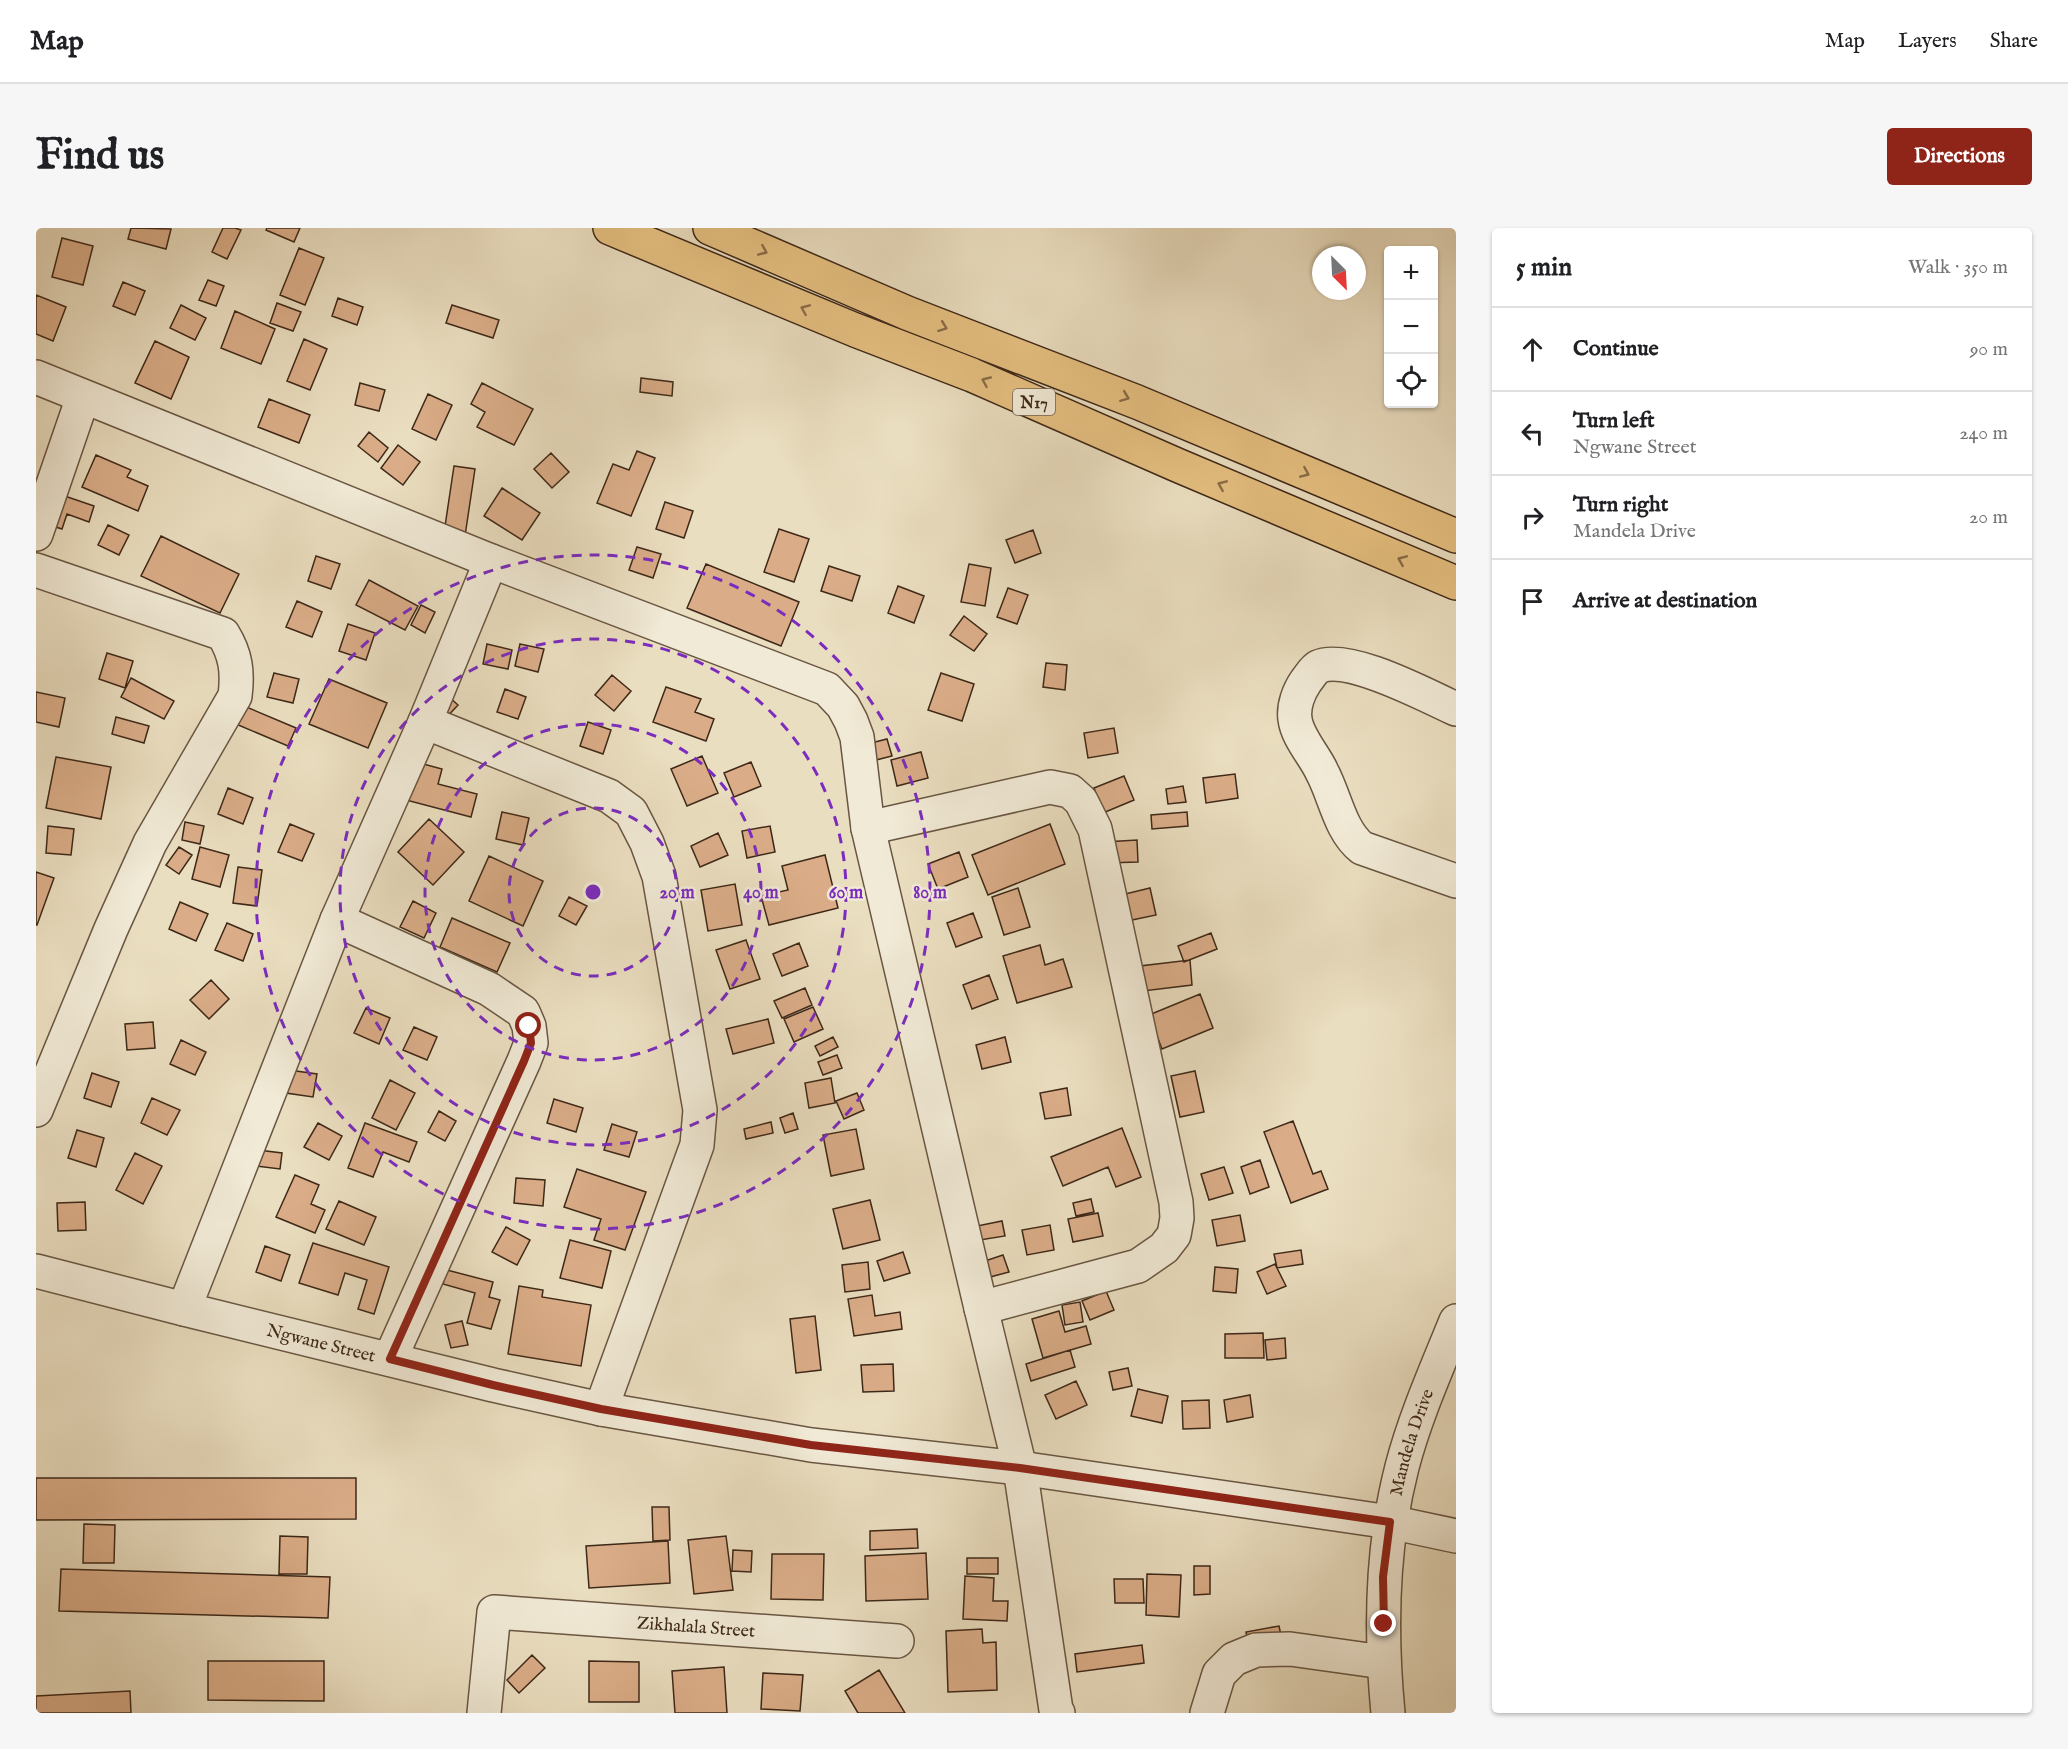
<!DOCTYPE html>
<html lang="en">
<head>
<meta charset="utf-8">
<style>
	body { margin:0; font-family:"IM FELL English",serif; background:#f6f6f6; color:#202124 }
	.controls { position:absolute; right:18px; top:18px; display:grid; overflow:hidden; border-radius:6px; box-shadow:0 2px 4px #0004 }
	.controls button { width:54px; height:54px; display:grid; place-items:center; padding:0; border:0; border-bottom:2px solid #e0e0e0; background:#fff; color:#202124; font:30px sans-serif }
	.compass { position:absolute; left:1276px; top:18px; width:54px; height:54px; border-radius:50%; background:#fff; box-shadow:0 2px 4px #0004; rotate:156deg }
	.stop { position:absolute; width:18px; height:18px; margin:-14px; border:4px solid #8f2418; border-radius:50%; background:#fff }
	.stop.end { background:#8f2418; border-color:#fff; box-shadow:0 2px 6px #0008 }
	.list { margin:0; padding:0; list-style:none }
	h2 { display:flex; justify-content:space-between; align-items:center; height:78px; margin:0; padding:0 24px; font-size:26px }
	h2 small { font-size:20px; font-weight:400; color:#757577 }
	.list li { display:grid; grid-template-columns:39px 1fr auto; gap:18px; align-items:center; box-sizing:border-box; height:84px; padding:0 24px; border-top:2px solid #e0e0e0 }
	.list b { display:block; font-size:22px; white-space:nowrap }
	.list p { margin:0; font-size:20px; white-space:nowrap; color:#757577 }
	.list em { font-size:20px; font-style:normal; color:#757577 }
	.icon { flex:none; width:33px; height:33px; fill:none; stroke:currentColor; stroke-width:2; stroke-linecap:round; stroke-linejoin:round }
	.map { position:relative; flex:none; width:1420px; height:1485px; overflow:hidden; border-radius:6px }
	header { display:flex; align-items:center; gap:36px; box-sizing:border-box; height:84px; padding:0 30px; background:#fff; border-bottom:2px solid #e0e0e0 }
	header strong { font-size:28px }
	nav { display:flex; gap:33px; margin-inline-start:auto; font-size:21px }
	.intro { display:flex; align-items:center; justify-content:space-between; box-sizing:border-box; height:144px; padding:0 36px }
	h1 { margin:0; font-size:42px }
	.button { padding:15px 27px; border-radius:6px; background:#8f2418; color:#fff; font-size:21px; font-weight:700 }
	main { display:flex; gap:36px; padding:0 36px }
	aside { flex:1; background:#fff; border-radius:6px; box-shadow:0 2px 4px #0004 }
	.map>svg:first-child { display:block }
	.building { fill:#daad88; stroke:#3e2818; stroke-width:1.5 }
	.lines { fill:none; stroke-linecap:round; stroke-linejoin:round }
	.minor-casing { stroke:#695642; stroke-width:36 }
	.highway-casing { stroke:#3e2818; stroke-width:36 }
	.minor { stroke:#f1ead6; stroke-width:33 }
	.highway { stroke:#e5bf80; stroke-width:33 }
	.oneway { stroke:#896c47 }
	.route { stroke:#8f2418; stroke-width:8 }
	.ring { fill:none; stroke:#7b2cbf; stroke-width:3; stroke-dasharray:10 8 }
	.labels { text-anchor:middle; stroke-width:5; stroke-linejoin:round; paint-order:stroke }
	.shield { fill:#f1ead6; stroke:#746251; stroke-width:1.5 }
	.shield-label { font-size:16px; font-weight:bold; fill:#3e2818 }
	.street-label { font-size:18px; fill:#3e2818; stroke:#f1ead6 }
	.centre { fill:#7b2cbf; stroke:#f1ead6; stroke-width:3 }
	.ring-label { font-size:18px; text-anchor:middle; font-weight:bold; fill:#7b2cbf; stroke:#f1ead6; stroke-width:5; stroke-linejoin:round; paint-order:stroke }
</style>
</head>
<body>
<header>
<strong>Map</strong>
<nav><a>Map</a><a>Layers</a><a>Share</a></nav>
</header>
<div class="intro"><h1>Find us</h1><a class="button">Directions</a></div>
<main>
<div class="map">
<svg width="1420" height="1485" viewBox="0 0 1420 1485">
	<rect width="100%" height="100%" fill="#eadec0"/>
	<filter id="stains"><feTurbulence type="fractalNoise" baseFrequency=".00333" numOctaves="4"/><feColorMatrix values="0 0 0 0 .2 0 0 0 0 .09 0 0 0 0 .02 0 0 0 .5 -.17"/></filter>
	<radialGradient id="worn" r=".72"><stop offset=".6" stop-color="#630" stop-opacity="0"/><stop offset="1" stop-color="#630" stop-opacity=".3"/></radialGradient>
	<path class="building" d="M95 0 135 1 130 21 92 11Z
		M187 0H199L205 2 191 31 176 24Z
		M231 0H264L258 14 230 2Z
		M26 10 57 18 47 57 16 49Z
		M263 20 288 30 269 77 244 67Z
		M172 52 188 58 180 78 163 72Z
		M87 54 109 63 99 87 77 78Z
		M0 67 30 79 17 113 0 106Z
		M302 70 327 79 321 97 296 88Z
		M241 75 265 84 257 103 234 95Z
		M145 77 170 90 159 112 134 100Z
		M416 77 463 92 457 110 410 95Z
		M199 83 239 101 225 136 185 120Z
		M268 111 291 121 274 162 251 153Z
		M119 113 153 129 135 171 99 155Z
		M605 150 637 154 636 168 604 164Z
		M324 155 349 162 343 183 319 177Z
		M446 155 497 181 478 217 441 199 449 184 435 176Z
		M392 166 416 177 400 212 376 201Z
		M233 171 274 187 263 215 222 199Z
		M333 204 352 220 342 234 322 218Z
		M362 217 384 234 367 257 345 240Z
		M601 223 619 230 595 288 561 275 577 236 593 242Z
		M515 225 533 244 516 260 498 241Z
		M60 227 95 242 91 249 112 258 102 283 46 259Z
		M418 238 439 241 429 308 408 305Z
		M466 260 504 285 486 312 448 288Z
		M17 264 58 278 53 294 31 286 26 301 7 295Z
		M629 274 657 283 648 310 620 301Z
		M72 297 93 307 83 327 62 317Z
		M743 301 773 311 758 354 728 344Z
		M997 302 1005 325 979 335 970 312Z
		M125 308 203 346 184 385 105 348Z
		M601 319 625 326 617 350 593 342Z
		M280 328 304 336 295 361 272 353Z
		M670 336 763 374 745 418 651 380Z
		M933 336 955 340 949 378 925 374Z
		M793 338 824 348 816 373 785 363Z
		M333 352 382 378 369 402 320 377Z
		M862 358 888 368 878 395 852 385Z
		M972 360 992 367 981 396 961 389Z
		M261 373 286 384 276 409 250 399Z
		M385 377 399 384 389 405 375 397Z
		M928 388 951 406 938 423 914 407Z
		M312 396 339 405 330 432 303 423Z
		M451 416 476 422 472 441 447 436Z
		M484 416 508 421 502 444 479 438Z
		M71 425 97 433 89 460 63 451Z
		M1010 435 1031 437 1029 462 1007 459Z
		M238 445 263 451 257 475 231 469Z
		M905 445 938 456 926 493 892 482Z
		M576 447 595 463 578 483 559 467Z
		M95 450 138 473 128 491 85 469Z
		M293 451 351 475 332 520 273 496Z
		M630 459 665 471 659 484 678 491 670 513 617 494Z
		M469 461 490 469 482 491 461 484Z
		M0 464 29 470 23 499 0 494Z
		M412 468 422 477 408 492Z
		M201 475 260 500 252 518 193 493Z
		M80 489 113 498 108 515 76 506Z
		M552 494 575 502 567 526 544 518Z
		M1078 500 1082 525 1052 530 1048 505Z
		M851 511 856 528 840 532 835 515Z
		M885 524 892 550 861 558 855 532Z
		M666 528 682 565 651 578 635 541Z
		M20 529 75 539 65 591 10 580Z
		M380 534 406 541 402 556 441 566 435 589 370 572Z
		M715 534 725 558 698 569 688 545Z
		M1199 546 1202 570 1170 575 1167 550Z
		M1088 548 1098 572 1067 585 1058 560Z
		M1147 558 1150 574 1132 576 1130 561Z
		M192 560 217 570 207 596 182 586Z
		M466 584 493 590 487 617 460 611Z
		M1151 584 1152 598 1116 601 1115 587Z
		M393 591 428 624 397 657 362 624Z
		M149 594 168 598 164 616 146 612Z
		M254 596 278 606 266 633 242 624Z
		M1014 596 1029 636 952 667 936 627Z
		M12 598 38 601 35 627 10 625Z
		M734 598 739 624 711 630 706 603Z
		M682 605 692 627 664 639 655 618Z
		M1101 612 1102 634 1070 635 1068 614Z
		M143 619 156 627 143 646 130 637Z
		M164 619 193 627 184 659 156 651Z
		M923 624 932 649 902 661 892 636Z
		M789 627 802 680 733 697 725 668 752 662 746 638Z
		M453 628 507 653 487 698 433 673Z
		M202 639 226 642 221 678 197 675Z
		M0 644 18 650 1 697H0Z
		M699 656 706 697 672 703 665 662Z
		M982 660 994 699 968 707 956 669Z
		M1114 660 1120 687 1091 693 1085 667Z
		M533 669 551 678 540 697 523 688Z
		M377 673 400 685 388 710 364 699Z
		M144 674 172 686 160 713 133 701Z
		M937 685 946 709 920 719 911 695Z
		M416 690 474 715 461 744 404 719Z
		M191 695 217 706 207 733 179 722Z
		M1175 705 1181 721 1148 734 1142 718Z
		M710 712 724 751 694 761 680 722Z
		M763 715 772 738 746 748 737 726Z
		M1004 717 1009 737 1027 731 1036 759 981 775 967 728Z
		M1154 732 1156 757 1107 763 1104 738Z
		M953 747 962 771 936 781 927 757Z
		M175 752 193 771 173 791 154 772Z
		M769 760 776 777 746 790 738 773Z
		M1164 766 1177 800 1126 821 1113 787Z
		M777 779 787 801 758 814 748 791Z
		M330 780 354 790 343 816 318 805Z
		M732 791 738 815 697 826 690 801Z
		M117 794 119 820 91 822 89 796Z
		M378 799 401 809 391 832 367 822Z
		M797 809 802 819 784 828 779 818Z
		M969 809 975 834 946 841 940 817Z
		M145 812 170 824 159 847 134 836Z
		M801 827 806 840 787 847 782 834Z
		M253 842 281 846 277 869 250 865Z
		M1159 843 1168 884 1144 889 1135 848Z
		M56 845 83 854 75 879 48 870Z
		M795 850 799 875 773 880 769 855Z
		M354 852 379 865 360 902 336 890Z
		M1031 860 1035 887 1009 891 1004 865Z
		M821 865 828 882 808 891 800 873Z
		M116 870 144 882 131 907 105 895Z
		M518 871 547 880 540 904 511 895Z
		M403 883 420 893 409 913 392 904Z
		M757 885 762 901 749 905 744 890Z
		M1257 893 1277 946 1285 943 1292 961 1255 975 1228 904Z
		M735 894 737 905 710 911 708 901Z
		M282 895 306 908 293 932 268 919Z
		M329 895 381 914 373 934 347 924 337 949 312 940Z
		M576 896 601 904 593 929 568 922Z
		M1086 900 1105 949 1080 959 1072 939 1027 958 1015 929Z
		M820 901 828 941 795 948 787 907Z
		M41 902 68 910 60 939 32 930Z
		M214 921 246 925 244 941 212 937Z
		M99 925 126 938 107 976 80 962Z
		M1224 932 1233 959 1214 966 1205 939Z
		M1188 939 1197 965 1173 972 1165 946Z
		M541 941 610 964 589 1022 558 1012 565 991 528 979Z
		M259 947 283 957 275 976 289 982 279 1005 240 989Z
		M480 950 509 952 507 978 478 975Z
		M1055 971 1058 984 1040 988 1037 975Z
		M834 972 844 1012 807 1021 797 981Z
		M303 973 340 989 328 1017 290 1001Z
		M49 974 50 1002 22 1003 21 975Z
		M1062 985 1067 1008 1037 1014 1032 991Z
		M1204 987 1209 1013 1181 1018 1176 992Z
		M966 993 969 1008 944 1012 941 998Z
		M1014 997 1018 1022 991 1027 986 1002Z
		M470 999 494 1012 481 1037 456 1024Z
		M534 1012 575 1023 566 1060 524 1050Z
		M277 1015 353 1039 338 1086 322 1081 331 1052 309 1045 302 1067 263 1055Z
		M229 1018 254 1027 245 1053 220 1044Z
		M1265 1022 1267 1036 1241 1040 1238 1026Z
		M867 1024 874 1045 848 1053 841 1033Z
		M967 1027 973 1044 954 1049 949 1033Z
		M832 1034 834 1061 809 1064 806 1037Z
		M1239 1036 1250 1058 1231 1066 1221 1044Z
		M1179 1039 1202 1041 1200 1065 1177 1063Z
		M411 1042 457 1054 453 1069 464 1072 455 1101 431 1095 439 1065 407 1056Z
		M483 1058 507 1062 506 1069 555 1077 545 1138 472 1126Z
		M1070 1063 1078 1082 1054 1092 1046 1073Z
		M836 1067 839 1088 864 1084 866 1101 818 1108 812 1071Z
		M1044 1074 1047 1094 1029 1097 1026 1077Z
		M1023 1083 1029 1104 1050 1098 1055 1116 1007 1130 996 1091Z
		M779 1088 785 1142 760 1145 754 1091Z
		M426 1093 432 1117 415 1120 409 1097Z
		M1227 1105 1228 1130H1189V1106Z
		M1249 1110 1250 1130 1231 1132 1229 1112Z
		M1034 1122 1039 1139 995 1153 990 1136Z
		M857 1136 858 1163 827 1164 825 1137Z
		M1092 1140 1096 1158 1077 1162 1073 1144Z
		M1040 1153 1051 1177 1020 1191 1009 1167Z
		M1102 1161 1132 1168 1126 1195 1095 1188Z
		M1214 1167 1217 1189 1191 1194 1188 1172Z
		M1173 1172 1174 1200 1147 1201 1146 1173Z
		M0 1250H320V1291L0 1292Z
		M616 1279H633L634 1312 617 1313Z
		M48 1296 79 1297 78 1335H47Z
		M881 1301 882 1320 834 1322V1303Z
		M244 1308 272 1309 271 1346H243Z
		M690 1308 697 1362 658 1366 652 1312Z
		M632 1313 634 1355 553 1360 550 1318Z
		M697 1322 716 1323 715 1344 696 1343Z
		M890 1325 892 1371 830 1373 829 1328Z
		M736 1326H788L787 1372 735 1371Z
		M931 1330H962V1346H931Z
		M1158 1338H1174V1366L1158 1367Z
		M25 1341 294 1349 292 1390 23 1383Z
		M1111 1346 1145 1347 1143 1389 1110 1387Z
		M929 1348 958 1350 957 1373H972L971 1393 927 1391Z
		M1078 1351H1107L1108 1375H1079Z
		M1243 1398 1247 1417 1214 1423 1210 1404Z
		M946 1401 947 1415 960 1414 961 1462 912 1464 910 1403Z
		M1106 1417 1108 1435 1041 1444 1039 1426Z
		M496 1427 509 1440 483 1465 471 1452Z
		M172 1433H288V1473L172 1472Z
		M553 1433 603 1434V1474H553Z
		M688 1439 691 1485H639L636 1443Z
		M843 1442 869 1485H822L809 1463Z
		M727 1445 767 1447 764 1483 725 1481Z
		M94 1463 95 1485H0V1468Z"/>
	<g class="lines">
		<g class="minor-casing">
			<g id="minor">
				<path d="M0 149 455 333 791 461 807 478 815 493 821 509 832 600 945 1080 984 1240 1020 1482 1022 1485"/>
				<path d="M0 306 47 169"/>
				<path d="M0 342 187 406C200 427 202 444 199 468L114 615 75 701 0 882"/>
				<path d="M1420 481C1391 468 1312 425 1282 439 1278 441 1274 448 1270 453 1263 463 1257 478 1259 491 1261 509 1279 528 1286 544 1299 568 1304 603 1326 620L1420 653"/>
				<path d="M389 494 573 568 595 584 611 615 623 648 664 882 661 917 565 1181"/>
				<path d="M832 600 1014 559 1034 563 1045 573 1059 601 1140 974 1141 990 1138 1007 1128 1020 1102 1038 945 1080"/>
				<path d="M301 692 453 761 487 784 493 798 495 815 488 833 354 1131"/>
				<path id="s1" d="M0 1043 148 1081 457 1157 565 1181 775 1217 984 1240 1354 1294 1420 1308"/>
				<path d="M148 1081 301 692 389 494 455 333"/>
				<path id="s2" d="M448 1485 458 1384 861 1413"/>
				<path d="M1171 1485 1183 1446 1198 1431 1220 1422 1254 1421 1347 1434"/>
				<path id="s3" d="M1352 1485C1344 1402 1345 1320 1366 1239 1379 1189 1401 1140 1420 1093"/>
			</g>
		</g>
		<g class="highway-casing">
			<path id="highway" d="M574 0 819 102 936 147 1141 237 1420 355
				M674 0 871 85 1101 174 1420 308"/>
		</g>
		<use href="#minor" class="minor"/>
		<use href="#highway" class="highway"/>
	</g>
	<defs><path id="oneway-chevron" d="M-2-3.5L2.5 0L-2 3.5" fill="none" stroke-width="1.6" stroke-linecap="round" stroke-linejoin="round" transform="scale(1.5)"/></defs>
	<g class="oneway">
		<use href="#oneway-chevron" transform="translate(727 23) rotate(23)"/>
		<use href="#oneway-chevron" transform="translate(769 81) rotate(-157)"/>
		<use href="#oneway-chevron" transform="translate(907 99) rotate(21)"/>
		<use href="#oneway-chevron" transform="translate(950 153) rotate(-156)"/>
		<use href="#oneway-chevron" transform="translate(1089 169) rotate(21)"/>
		<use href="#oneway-chevron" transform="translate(1269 245) rotate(23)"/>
		<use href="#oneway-chevron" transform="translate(1186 257) rotate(-157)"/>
		<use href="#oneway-chevron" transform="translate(1366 332) rotate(-157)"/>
	</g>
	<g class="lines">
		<path class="route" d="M493 798 495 815 488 833 354 1131 457 1157 565 1181 775 1217 984 1240 1354 1294 1347 1349 1348 1396"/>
	</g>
	<g class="ring">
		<circle cx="557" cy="664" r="84"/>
		<circle cx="557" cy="664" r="168"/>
		<circle cx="557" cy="664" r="253"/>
		<circle cx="557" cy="664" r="337"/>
	</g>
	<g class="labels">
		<rect class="shield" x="977" y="161" width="42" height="26" rx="4.5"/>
		<g class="shield-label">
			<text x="998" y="180">N17</text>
		</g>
		<g class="street-label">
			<text dy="6" stroke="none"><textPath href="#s1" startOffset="294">Ngwane Street</textPath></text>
			<text dy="6" stroke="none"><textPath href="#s3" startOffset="274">Mandela Drive</textPath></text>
			<text dy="6" stroke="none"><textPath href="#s2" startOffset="304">Zikhalala Street</textPath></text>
		</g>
	</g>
	<circle cx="557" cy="664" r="9" class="centre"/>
	<g class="ring-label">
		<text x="641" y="670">20 m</text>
		<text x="725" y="670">40 m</text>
		<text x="810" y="670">60 m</text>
		<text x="894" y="670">80 m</text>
	</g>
	<rect width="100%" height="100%" filter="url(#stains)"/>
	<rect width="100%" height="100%" fill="url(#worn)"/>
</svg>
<div class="controls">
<button>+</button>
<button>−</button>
<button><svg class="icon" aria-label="locate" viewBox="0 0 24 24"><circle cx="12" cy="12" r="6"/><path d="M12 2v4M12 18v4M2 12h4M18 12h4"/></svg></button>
</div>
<svg class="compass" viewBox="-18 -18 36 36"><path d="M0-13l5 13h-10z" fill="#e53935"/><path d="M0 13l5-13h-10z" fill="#757577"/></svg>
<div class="stop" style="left:493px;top:798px"></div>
<div class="stop end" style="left:1348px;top:1396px"></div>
</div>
<aside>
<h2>5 min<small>Walk · 350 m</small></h2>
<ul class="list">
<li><svg class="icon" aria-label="ahead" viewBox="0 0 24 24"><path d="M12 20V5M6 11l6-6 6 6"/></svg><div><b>Continue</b></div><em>90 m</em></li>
<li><svg class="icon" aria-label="left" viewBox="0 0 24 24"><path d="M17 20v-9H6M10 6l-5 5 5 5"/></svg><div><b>Turn left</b><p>Ngwane Street</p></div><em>240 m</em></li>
<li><svg class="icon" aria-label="right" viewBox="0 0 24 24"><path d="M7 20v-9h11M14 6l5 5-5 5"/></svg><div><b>Turn right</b><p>Mandela Drive</p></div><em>20 m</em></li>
<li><svg class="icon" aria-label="arrive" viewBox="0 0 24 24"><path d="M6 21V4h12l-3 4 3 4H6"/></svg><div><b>Arrive at destination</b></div></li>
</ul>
</aside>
</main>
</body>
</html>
